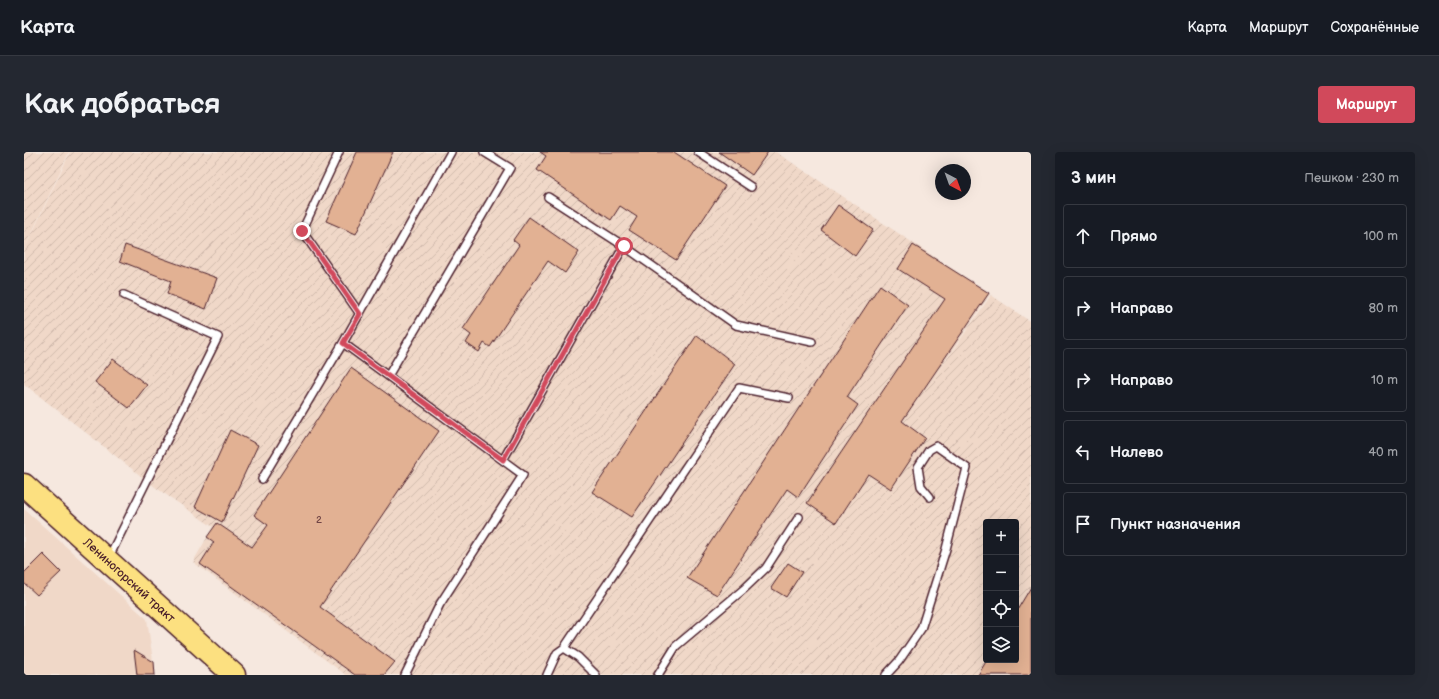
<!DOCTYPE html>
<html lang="ru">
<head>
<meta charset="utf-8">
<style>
	body { margin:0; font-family:"Balsamiq Sans",sans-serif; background:#242831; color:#f1f3f6 }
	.controls { position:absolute; right:12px; bottom:12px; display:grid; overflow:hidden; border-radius:4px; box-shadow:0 4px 16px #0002 }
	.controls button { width:36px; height:36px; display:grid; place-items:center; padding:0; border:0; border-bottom:1px solid #363941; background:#171b24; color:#f1f3f6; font:20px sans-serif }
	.compass { position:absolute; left:911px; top:12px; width:36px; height:36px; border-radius:50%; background:#171b24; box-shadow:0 4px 16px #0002; rotate:139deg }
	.stop { position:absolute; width:12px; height:12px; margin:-9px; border:3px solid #d1495b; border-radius:50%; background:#fff }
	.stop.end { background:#d1495b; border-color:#fff; box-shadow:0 1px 4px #0008 }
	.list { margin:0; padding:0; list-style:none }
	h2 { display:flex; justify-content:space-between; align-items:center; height:52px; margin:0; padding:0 16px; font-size:17px }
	h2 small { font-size:13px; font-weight:400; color:#9ea1a6 }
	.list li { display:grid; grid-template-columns:26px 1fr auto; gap:12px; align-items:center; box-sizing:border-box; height:64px; margin:0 8px 8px; padding:0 8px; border:1px solid #363941; border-radius:4px }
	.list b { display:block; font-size:15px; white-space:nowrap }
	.list em { font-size:13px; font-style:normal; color:#9ea1a6 }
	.icon { flex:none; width:22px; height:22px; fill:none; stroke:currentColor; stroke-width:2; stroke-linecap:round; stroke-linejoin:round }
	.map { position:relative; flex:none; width:1007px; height:523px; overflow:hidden; border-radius:4px }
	header { display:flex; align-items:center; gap:24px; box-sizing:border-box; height:56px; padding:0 20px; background:#171b24; border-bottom:1px solid #363941 }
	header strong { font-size:19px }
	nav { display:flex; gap:22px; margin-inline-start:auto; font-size:14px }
	.intro { display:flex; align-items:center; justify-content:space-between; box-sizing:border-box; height:96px; padding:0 24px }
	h1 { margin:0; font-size:28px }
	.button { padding:10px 18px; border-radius:4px; background:#d1495b; color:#fff; font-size:14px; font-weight:700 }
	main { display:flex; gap:24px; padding:0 24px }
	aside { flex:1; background:#171b24; border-radius:4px; box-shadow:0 4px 16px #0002 }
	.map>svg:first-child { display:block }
	.built { fill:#f0d8c8 }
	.industrial { fill:url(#industrial-furrows); fill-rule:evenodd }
	.building { fill:#e2b193; stroke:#4a1f2b }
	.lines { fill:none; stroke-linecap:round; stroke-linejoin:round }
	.lane-casing { stroke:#4a1f2b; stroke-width:10 }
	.primary-casing { stroke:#4a1f2b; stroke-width:25 }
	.lane { stroke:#fff; stroke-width:7 }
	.primary { stroke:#fce080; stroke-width:22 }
	.route { stroke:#d1495b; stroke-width:5 }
	.labels { text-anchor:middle; stroke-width:3.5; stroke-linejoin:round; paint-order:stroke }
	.number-label { font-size:10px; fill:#704445 }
	.street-label { font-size:12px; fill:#4a1f2b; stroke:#fff }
</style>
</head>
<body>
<header>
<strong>Карта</strong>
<nav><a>Карта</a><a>Маршрут</a><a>Сохранённые</a></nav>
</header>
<div class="intro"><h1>Как добраться</h1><a class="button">Маршрут</a></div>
<main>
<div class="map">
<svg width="1007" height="523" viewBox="0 0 1007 523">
	<defs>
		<pattern id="industrial-furrows" width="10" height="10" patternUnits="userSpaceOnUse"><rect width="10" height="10" fill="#f0d8c8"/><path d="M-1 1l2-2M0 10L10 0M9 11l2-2" fill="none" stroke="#cfb9ac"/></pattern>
	</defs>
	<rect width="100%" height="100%" fill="#f6e8df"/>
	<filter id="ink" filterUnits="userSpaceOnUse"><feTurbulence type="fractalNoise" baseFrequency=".025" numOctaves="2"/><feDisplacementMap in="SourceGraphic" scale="8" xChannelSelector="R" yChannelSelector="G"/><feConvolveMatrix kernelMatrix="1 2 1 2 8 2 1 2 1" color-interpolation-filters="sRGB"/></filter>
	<g filter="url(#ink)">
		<path class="built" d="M0 357 123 467 131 523H0Z"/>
		<path class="industrial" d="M0 0H45L0 98Z
			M46 0H752L966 142 905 233 967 143 1007 170V523H322L169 410 189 375 131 335 0 232V99ZM962 370H992V508H962Z"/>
		<path class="building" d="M333 0H369L332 82 302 69Z
			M516 0H650L701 34 652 108 605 78 613 65 596 54 587 68 513 18 522 4Z
			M695 0H744L728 23Z
			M814 53 849 78 831 104 797 78Z
			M505 65 555 100 541 121 524 109 466 195 460 191 455 200 442 191 447 183 439 177 495 93 489 88Z
			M101 93 193 126 182 157 143 142 147 129 96 109Z
			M889 93 965 141 878 269 901 286 867 337 844 322 812 371 783 351 921 147 874 117Z
			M856 133 884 153 823 245 834 253 774 345 763 337 693 443 663 426Z
			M673 183 711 212 608 365 568 340Z
			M89 207 123 233 105 256 71 230Z
			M327 216 415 279 296 455 371 510 360 523H331L176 412 190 390 183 385 193 371 228 395 244 373 230 363Z
			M206 278 234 293 198 370 171 355Z
			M19 402 37 420 13 443 0 431V421Z
			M764 411 778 420 762 445 747 436Z
			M1007 435V523H954L963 508H992V460Z
			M110 498 130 510 131 523H113Z"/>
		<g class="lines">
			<g class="lane-casing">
				<path id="lane" d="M315 0 278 79 336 162
					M674 0 727 35
					M600 94 712 173 788 190
					M319 191 427 0
					M364 224 486 16 460 0
					M479 308 600 94 524 45
					M238 327 319 191 499 323 416 452 381 523
					M85 405 194 185 100 143
					M540 496 715 236 765 246
					M523 523 533 501 540 496 554 505 572 523
					M634 523 652 494 720 437 742 416 775 365
					M862 523 875 509 897 477 922 397 943 316 912 294 905 298 894 315 897 334 906 345"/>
			</g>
			<g class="primary-casing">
				<g id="primary">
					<path id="s1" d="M0 333 210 523"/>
				</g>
			</g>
			<use href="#lane" class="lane"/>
			<use href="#primary" class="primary"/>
		</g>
	</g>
	<g class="lines" filter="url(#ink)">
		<path class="route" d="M278 79 336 162 319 191 479 308 600 94"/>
	</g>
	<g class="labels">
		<g class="number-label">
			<text x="295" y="371">2</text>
		</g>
		<g class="street-label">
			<text dy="4" stroke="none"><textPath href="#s1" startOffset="142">Лениногорский тракт</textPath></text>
		</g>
	</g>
</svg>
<div class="controls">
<button>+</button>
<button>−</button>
<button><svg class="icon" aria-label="locate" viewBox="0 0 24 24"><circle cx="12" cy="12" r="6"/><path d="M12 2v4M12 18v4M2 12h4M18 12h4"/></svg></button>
<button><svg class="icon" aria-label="layers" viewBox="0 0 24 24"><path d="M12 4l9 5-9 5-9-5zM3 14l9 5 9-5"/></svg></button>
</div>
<svg class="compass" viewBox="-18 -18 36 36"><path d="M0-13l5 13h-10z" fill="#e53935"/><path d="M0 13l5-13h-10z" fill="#9ea1a6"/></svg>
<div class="stop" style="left:600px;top:94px"></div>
<div class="stop end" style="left:278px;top:79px"></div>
</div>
<aside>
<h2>3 мин<small>Пешком · 230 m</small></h2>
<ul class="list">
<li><svg class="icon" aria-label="ahead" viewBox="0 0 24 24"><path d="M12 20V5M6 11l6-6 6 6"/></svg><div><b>Прямо</b></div><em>100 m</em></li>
<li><svg class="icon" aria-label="right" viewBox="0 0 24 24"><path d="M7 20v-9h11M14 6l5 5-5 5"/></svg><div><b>Направо</b></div><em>80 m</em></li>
<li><svg class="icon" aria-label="right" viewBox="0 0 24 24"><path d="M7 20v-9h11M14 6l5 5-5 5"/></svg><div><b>Направо</b></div><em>10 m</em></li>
<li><svg class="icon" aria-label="left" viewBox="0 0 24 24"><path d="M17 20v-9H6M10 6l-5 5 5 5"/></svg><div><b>Налево</b></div><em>40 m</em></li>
<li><svg class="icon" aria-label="arrive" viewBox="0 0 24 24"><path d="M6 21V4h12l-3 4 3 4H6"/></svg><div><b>Пункт назначения</b></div></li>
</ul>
</aside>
</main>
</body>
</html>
